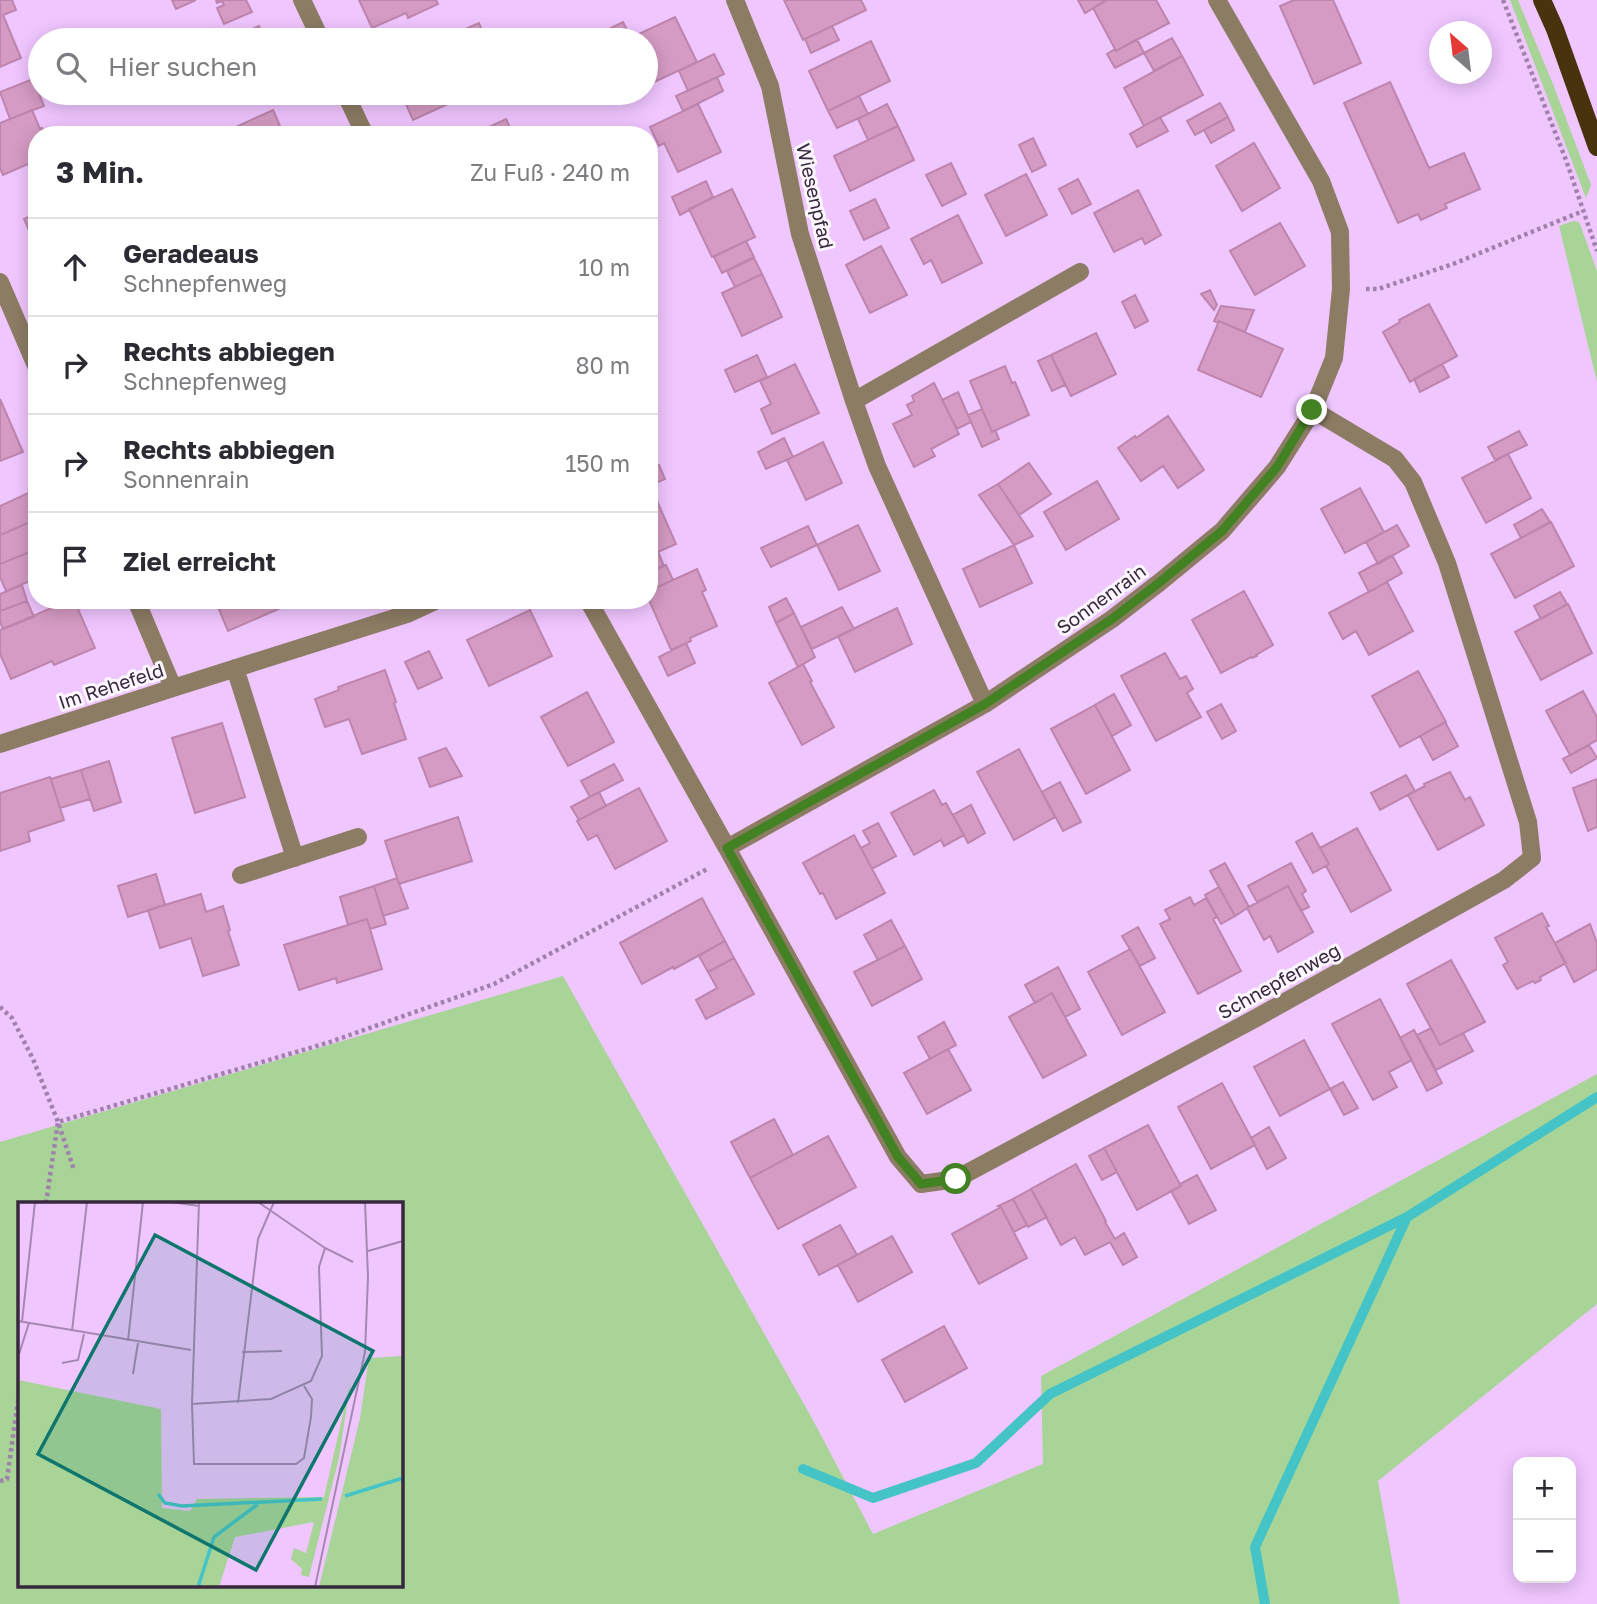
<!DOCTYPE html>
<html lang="de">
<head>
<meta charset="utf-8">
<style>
	body { margin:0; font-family:"Golos Text",sans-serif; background:#f7f7f7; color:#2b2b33 }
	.controls { position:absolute; right:21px; bottom:21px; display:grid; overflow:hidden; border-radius:14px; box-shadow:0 4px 18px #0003 }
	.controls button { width:63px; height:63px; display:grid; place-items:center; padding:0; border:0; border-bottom:2px solid #e1e1e2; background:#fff; color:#2b2b33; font:35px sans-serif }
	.compass { position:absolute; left:1429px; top:21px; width:63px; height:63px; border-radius:50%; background:#fff; box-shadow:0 4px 18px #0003; rotate:332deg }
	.stop { position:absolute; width:21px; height:21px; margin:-16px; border:5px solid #428223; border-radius:50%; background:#fff }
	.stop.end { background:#428223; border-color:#fff; box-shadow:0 2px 7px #0008 }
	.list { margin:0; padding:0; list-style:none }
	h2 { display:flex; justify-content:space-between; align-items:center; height:91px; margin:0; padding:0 28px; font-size:30px }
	h2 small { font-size:23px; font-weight:400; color:#7c7c81 }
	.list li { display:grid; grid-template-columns:46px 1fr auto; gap:21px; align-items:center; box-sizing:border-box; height:98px; padding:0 28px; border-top:2px solid #e1e1e2 }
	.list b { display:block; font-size:26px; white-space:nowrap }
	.list p { margin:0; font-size:23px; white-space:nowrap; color:#7c7c81 }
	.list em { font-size:23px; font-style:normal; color:#7c7c81 }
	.icon { flex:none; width:38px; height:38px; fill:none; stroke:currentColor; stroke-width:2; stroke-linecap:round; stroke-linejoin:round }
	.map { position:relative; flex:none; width:1597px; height:1604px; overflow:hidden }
	.search { position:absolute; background:#fff; box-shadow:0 4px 18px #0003; left:28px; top:28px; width:630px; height:77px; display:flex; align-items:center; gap:18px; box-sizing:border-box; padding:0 24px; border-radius:38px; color:#7c7c81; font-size:26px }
	.panel { position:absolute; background:#fff; box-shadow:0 4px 18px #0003; left:28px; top:126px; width:630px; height:483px; border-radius:28px }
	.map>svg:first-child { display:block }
	.green { fill:#a8d498; fill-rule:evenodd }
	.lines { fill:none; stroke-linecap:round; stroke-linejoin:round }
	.stream { stroke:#45c4c7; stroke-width:10 }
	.building { fill:#d59bc4; stroke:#bd85ad; stroke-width:2 }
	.path { stroke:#a081ab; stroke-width:4.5; stroke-dasharray:3.5 3.5; stroke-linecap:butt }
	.minor { stroke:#8c7c64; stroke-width:18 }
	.major { stroke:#49330e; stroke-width:18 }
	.route { stroke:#428223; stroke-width:9 }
	.labels { text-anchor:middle; stroke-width:6; stroke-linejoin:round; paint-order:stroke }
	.street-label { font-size:19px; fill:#38283e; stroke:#fbf7fd }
	.inset-river { fill:none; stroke:#45c4c7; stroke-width:3.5 }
	.inset-road { fill:none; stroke:#a687b2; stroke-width:2 }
	.view { fill:#0f766e; fill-opacity:0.15; stroke:#0f766e; stroke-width:3.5 }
	.inset-edge { fill:none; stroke:#38283e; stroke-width:3.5 }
</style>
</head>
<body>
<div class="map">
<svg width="1597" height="1604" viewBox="0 0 1597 1604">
	<rect width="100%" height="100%" fill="#f0c6ff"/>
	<path class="green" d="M1510 0H1518L1553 84 1591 185 1586 198Z
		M1573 221 1579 222 1580 224 1597 271V382L1559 226Z
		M563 976 814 1422 873 1534 1043 1464 1041 1376 1597 1074V1304L1378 1481 1400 1604H0V1142ZM19 1203H401V1585H19Z"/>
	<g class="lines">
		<path class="stream" d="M803 1469 873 1498 976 1463 1050 1394 1407 1217 1597 1097
			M1265 1604 1255 1547 1407 1217"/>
	</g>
	<path class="building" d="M0 0H12L16 10 3 15 21 58 0 67Z
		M172 0H196L176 9Z
		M216 0H246L252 12 224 24 217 8 224 5 222 1 217 3Z
		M359 0H436L438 4 408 18 406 13 372 28Z
		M784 0H861L866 10 803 40Z
		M1078 0H1107L1085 13Z
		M1107 0H1156L1169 23 1116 51 1093 8Z
		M1294 0H1333L1361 63 1314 84 1280 6Z
		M675 17 697 62 646 86V40H626Z
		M623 22 631 38 626 40H593L592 37Z
		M479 23 485 38 481 40H446L444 38Z
		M259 26 265 40H226Z
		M832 26 839 40 811 53 805 39Z
		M213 29 218 40H189Z
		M1172 38 1182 56 1154 71 1144 53Z
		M1137 39 1144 53 1115 68 1107 54 1115 49 1116 51Z
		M871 41 890 81 828 111 809 71Z
		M714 54 724 74 688 91 679 71Z
		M1182 56 1203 95 1144 126 1124 88Z
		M717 77 723 91 683 111 676 96Z
		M33 79 44 106 10 119 0 92Z
		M1390 82 1429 168 1464 153 1480 189 1445 204 1447 208 1421 220 1418 214 1398 223 1344 103Z
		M401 93H469L470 94 413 120Z
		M859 96 868 114 837 128 828 111Z
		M1220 103 1228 117 1195 135 1187 121Z
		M698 104 721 152 678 172 664 143 659 146 650 127Z
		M887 104 898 126 868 140 858 119Z
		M32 110 40 129 42 128 45 135H37V160L3 175 0 168V123Z
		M273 110 284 135H242L238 126Z
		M1160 117 1168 131 1137 147 1130 134Z
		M1228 117 1234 130 1211 143 1204 130Z
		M506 119 513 134 475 135 474 134Z
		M898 126 914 160 850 191 834 156Z
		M1033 138 1046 165 1032 172 1019 145Z
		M1254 143 1280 188 1242 211 1216 166Z
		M951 163 966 194 942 206 926 175Z
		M1026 174 1047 215 1006 236 985 195Z
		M1078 179 1091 204 1072 214 1059 189Z
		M706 181 713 197 680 215 672 197Z
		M732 189 755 237 712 257 689 209Z
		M1138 190 1161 235 1145 244 1142 238 1114 252 1094 213Z
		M875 199 889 228 864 240 850 211Z
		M37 213V248L24 219Z
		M958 215 982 263 942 283 931 260 924 264 911 239Z
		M1280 223 1305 266 1255 295 1230 251Z
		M746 241 754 257 722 273 714 257Z
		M881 246 907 295 870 313 846 265Z
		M754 258 762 274 735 287 727 271Z
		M762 274 782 317 742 336 722 293Z
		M1210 290 1217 305 1214 310 1201 294Z
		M1135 295 1148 321 1135 328 1122 302Z
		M1429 304 1457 356 1410 382 1383 332 1400 322 1399 320Z
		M1221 306 1254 310 1245 332 1219 321 1218 323 1214 321Z
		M1219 321 1283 349 1261 397 1198 370Z
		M1096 333 1116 374 1071 396 1051 355Z
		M757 355 767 377 735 392 725 370Z
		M1051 355 1065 385 1052 391 1038 361Z
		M795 364 819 413 772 434 761 409 771 404 760 381Z
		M1442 364 1449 377 1420 392 1414 379Z
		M1005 366 1012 383 1015 382 1029 415 992 432 970 381Z
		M934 383 959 434 931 449 935 456 914 467 893 424 912 415 907 405 914 401 912 396Z
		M958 392 971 422 957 429 942 400Z
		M0 399 23 452 0 461Z
		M982 409 992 432 995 430 999 439 982 447 968 415Z
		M1168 416 1204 470 1178 488 1163 466 1141 481 1118 448 1135 436 1136 438Z
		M1519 431 1527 445 1495 460 1488 447Z
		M784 438 793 457 766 469 758 452Z
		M823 442 842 483 806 500 787 460Z
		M1508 454 1531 498 1486 523 1462 478Z
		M1029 463 1051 494 1019 515 998 484Z
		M659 465 665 479 649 486V469Z
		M1097 481 1119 519 1066 550 1044 512Z
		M998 484 1033 536 1014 545 979 495Z
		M650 485 676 544 649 556V486Z
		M1360 488 1384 532 1345 553 1321 509Z
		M37 489V519L0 535V506Z
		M1542 509 1550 522 1521 538 1514 525Z
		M37 519V549L0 564V535Z
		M1551 522 1574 566 1515 598 1491 554Z
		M858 525 880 571 839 590 817 545Z
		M1397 525 1409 546 1378 564 1366 542Z
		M808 526 817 545 771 567 761 548Z
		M1014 545 1032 583 980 607 963 569Z
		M37 549V578L6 591 0 577V564Z
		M658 552 664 566 649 572V556Z
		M1392 555 1402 573 1369 592 1359 573Z
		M666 565 673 580 649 591V572Z
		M697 569 706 590 702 592 717 626 690 638 691 641 671 650 649 600V591Z
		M1387 582 1413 631 1369 655 1356 631 1343 639 1329 613Z
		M22 585 27 601 0 611V594Z
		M1244 591 1273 645 1256 655 1257 656 1252 658 1251 657 1221 673 1192 620Z
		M1560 592 1567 604 1541 619 1534 606Z
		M786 598 794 613 776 623 769 607Z
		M70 600H74L95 648 54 665 52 661 11 679 0 654V630Z
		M215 600H299L228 631Z
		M27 601 34 617 3 629 0 622V611Z
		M1568 604 1592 653 1541 680 1515 632Z
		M842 607 854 629 812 649 801 627Z
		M897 608 912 644 855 672 838 636Z
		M530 610 552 656 489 686 467 640Z
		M794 613 815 657 798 667 776 623Z
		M686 643 695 663 668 676 659 657Z
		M429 651 442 678 418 689 405 662Z
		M1165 653 1180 679 1186 676 1193 689 1187 693 1201 717 1156 741 1121 676Z
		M803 664 812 681 810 682 834 727 802 745 769 683Z
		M385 670 396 702 394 703 406 739 362 754 349 719 325 727 315 699 339 690 338 687Z
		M1418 671 1446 722 1400 747 1372 696Z
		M1583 691 1597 717V740L1570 755 1546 711Z
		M587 692 614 742 568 766 541 717Z
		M1114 694 1131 725 1112 736 1095 705Z
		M1221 704 1236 731 1222 739 1207 712Z
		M1095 705 1130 770 1086 794 1051 729Z
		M1445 722 1458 746 1433 760 1420 736Z
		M222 723 245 797 195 813 172 738Z
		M1589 745 1597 758 1571 773 1563 759Z
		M446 748 462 776 430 787 419 758Z
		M1019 749 1055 817 1014 840 977 772Z
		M109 761 121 802 94 811 81 770Z
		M614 764 623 780 590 797 581 781Z
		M81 770 90 799 60 808 51 779Z
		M1450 772 1465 800 1470 797 1484 825 1438 850 1408 795 1425 786 1424 784Z
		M1406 775 1415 791 1380 810 1371 793Z
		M50 777 64 820 28 832 30 841 0 851V793Z
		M1597 779V827L1588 831 1573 788Z
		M1060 782 1081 822 1063 831 1042 792Z
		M639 788 667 841 615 869 597 835 588 840 577 821Z
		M934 790 942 805 946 803 964 835 944 846 941 840 914 855 891 813Z
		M599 792 606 806 579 820 571 807Z
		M971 805 985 833 968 843 953 815Z
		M458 817 472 861 399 884 385 841Z
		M878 823 896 856 872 869 861 848 870 843 863 831Z
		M1357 828 1391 890 1351 912 1326 866 1329 864 1320 848Z
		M1312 833 1329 864 1313 873 1296 842Z
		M854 835 885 893 836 919 823 893 820 894 803 863Z
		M1225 863 1249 907 1235 916 1210 871Z
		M1291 863 1306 891 1302 894 1309 907 1301 911 1288 886 1257 902 1248 886Z
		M156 874 165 905 128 917 118 886Z
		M397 878 408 908 383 916 374 886Z
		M374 886 386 924 370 929 367 919 348 925 340 897Z
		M1288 886 1313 932 1278 952 1270 936 1264 940 1247 908Z
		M1219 887 1235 916 1221 924 1205 895Z
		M201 894 206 912 223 906 230 930 228 931 239 965 203 976 191 938 160 948 148 910Z
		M1190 897 1194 905 1206 898 1217 917 1213 919 1241 971 1198 994 1160 924 1170 919 1165 910Z
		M702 898 725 941 674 969 673 967 642 984 620 943Z
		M1542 913 1549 926 1546 927 1566 963 1540 977 1541 980 1535 983 1533 981 1517 989 1503 965 1508 962 1495 938Z
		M367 919 382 969 337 983 336 978 299 990 284 945Z
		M891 920 905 946 878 960 864 935Z
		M1590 924 1597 943V969L1574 982 1555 943Z
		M1138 927 1155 958 1140 966 1122 936Z
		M725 941 734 958 708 972 699 956Z
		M905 946 922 979 872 1006 854 972Z
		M1130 949 1165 1012 1122 1035 1088 972Z
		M734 958 754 994 706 1019 696 1000 717 988 708 972Z
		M1451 960 1485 1022 1440 1045 1407 984Z
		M1058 967 1080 1009 1065 1017 1052 993 1035 1003 1025 985Z
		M1052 993 1086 1055 1043 1078 1009 1017Z
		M1380 999 1412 1060 1389 1072 1397 1087 1373 1100 1332 1024Z
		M944 1022 956 1045 930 1059 918 1037Z
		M1431 1028 1440 1045 1463 1033 1473 1051 1436 1070 1417 1035Z
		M1414 1030 1442 1083 1427 1091 1400 1038Z
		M1304 1040 1330 1089 1280 1116 1254 1067Z
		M948 1049 971 1090 927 1114 904 1073Z
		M1343 1082 1358 1108 1344 1115 1330 1089Z
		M1222 1083 1255 1145 1211 1169 1178 1107Z
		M774 1119 793 1155 750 1178 731 1142Z
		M1148 1125 1181 1186 1137 1210 1104 1148Z
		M1269 1127 1286 1158 1267 1169 1251 1138Z
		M828 1136 856 1187 778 1229 750 1178Z
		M1104 1148 1117 1172 1102 1180 1089 1156Z
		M1076 1164 1106 1221 1105 1222 1115 1239 1124 1233 1137 1257 1123 1265 1110 1242 1085 1255 1075 1237 1061 1245 1031 1189Z
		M1197 1175 1216 1210 1189 1224 1171 1191 1181 1186 1180 1184Z
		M1031 1189 1047 1217 1028 1227 1013 1199Z
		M1013 1199 1027 1225 1014 1232 1001 1207 998 1206Z
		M1001 1207 1027 1258 979 1284 952 1234Z
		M840 1225 857 1255 819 1275 803 1245Z
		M892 1236 912 1272 858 1302 838 1265Z
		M944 1326 967 1368 905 1402 882 1360Z"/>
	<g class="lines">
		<path class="path" d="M1503 0 1566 160 1597 251
			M1366 289H1378L1453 264 1583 211
			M0 1007 12 1018 33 1059 58 1122 74 1170
			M46 1203 58 1122 330 1042 494 984 709 868
			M0 1481 7 1479 19 1394"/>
		<path class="minor" d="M302 0 321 40
			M735 0 770 86 800 234 854 401 877 466 985 704
			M345 93 365 135
			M0 282 37 368
			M854 401 1080 272
			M136 600 173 688
			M588 600 727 848 985 704 1112 619 1160 582 1222 531 1277 467 1313 410 1334 358 1341 289 1340 232 1321 181 1217 0
			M235 668 295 858
			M0 744 173 688 407 614 437 600
			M727 848 898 1157 921 1184 956 1179 1256 1018 1504 880 1532 858 1528 822 1447 563 1413 482 1395 459 1313 410
			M241 875 358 837"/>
		<path class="major" d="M1542 0 1555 29 1597 147"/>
	</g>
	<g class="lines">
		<path class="route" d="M956 1179 921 1184 898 1157 727 848 985 704 1112 619 1160 582 1222 531 1277 467 1312 410"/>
	</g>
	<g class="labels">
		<g class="street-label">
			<text transform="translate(815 196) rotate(77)" y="7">Wiesenpfad</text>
			<text transform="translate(1101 599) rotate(-36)" y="7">Sonnenrain</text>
			<text transform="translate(111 686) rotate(-18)" y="7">Im Rehefeld</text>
			<text transform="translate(1279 981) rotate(-29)" y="7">Schnepfenweg</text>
		</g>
	</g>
	<g transform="translate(18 1202)">
		<rect width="385" height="385" fill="#f0c6ff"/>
		<path d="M385 154V385H301L342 216 351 156ZM333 177 321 256 291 375 283 373 284 367 273 357 276 346 288 351 296 320 217 335 201 385H0V178L143 207 144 306 172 309 179 297 306 295Z" fill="#a8d498"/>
		<path class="inset-river" d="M140 292 147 301 164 304 304 297M327 294 385 276M180 385 196 335 240 302"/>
		<path class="inset-road" d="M153 0 181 4M181 0 174 202 253 197 293 179 304 154 301 65 307 46M240 0 307 46 335 60M350 49 385 39M0 119 173 148M4 120 17 0M54 129 69 0M110 139 125 0M224 150 264 149M1 152 11 121M44 161 60 158 66 132M115 172 120 141M220 201 240 37 256 0M174 202 176 262H278L286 256 293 215 294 197 286 184M297 385 347 150 350 75 347 0"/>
		<path class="view" d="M137 33 355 149 238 368 20 252Z"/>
		<rect width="385" height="385" class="inset-edge"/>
	</g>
</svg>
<div class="controls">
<button>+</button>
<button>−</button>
</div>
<svg class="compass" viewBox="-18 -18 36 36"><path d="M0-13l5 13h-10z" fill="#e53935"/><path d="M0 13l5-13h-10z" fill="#7c7c81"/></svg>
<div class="stop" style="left:956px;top:1179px"></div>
<div class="stop end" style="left:1312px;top:410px"></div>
<div class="search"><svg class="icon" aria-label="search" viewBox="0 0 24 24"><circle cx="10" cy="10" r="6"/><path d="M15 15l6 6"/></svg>Hier suchen</div>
<section class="panel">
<h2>3 Min.<small>Zu Fuß · 240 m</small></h2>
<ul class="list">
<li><svg class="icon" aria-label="ahead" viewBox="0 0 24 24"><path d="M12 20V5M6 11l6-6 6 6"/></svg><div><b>Geradeaus</b><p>Schnepfenweg</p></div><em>10 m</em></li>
<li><svg class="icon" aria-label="right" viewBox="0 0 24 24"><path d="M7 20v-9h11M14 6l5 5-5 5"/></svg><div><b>Rechts abbiegen</b><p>Schnepfenweg</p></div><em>80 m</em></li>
<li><svg class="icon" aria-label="right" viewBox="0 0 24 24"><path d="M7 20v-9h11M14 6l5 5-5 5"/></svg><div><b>Rechts abbiegen</b><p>Sonnenrain</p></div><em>150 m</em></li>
<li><svg class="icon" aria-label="arrive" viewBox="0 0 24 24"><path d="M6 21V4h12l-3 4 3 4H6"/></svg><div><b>Ziel erreicht</b></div></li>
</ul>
</section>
</div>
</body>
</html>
